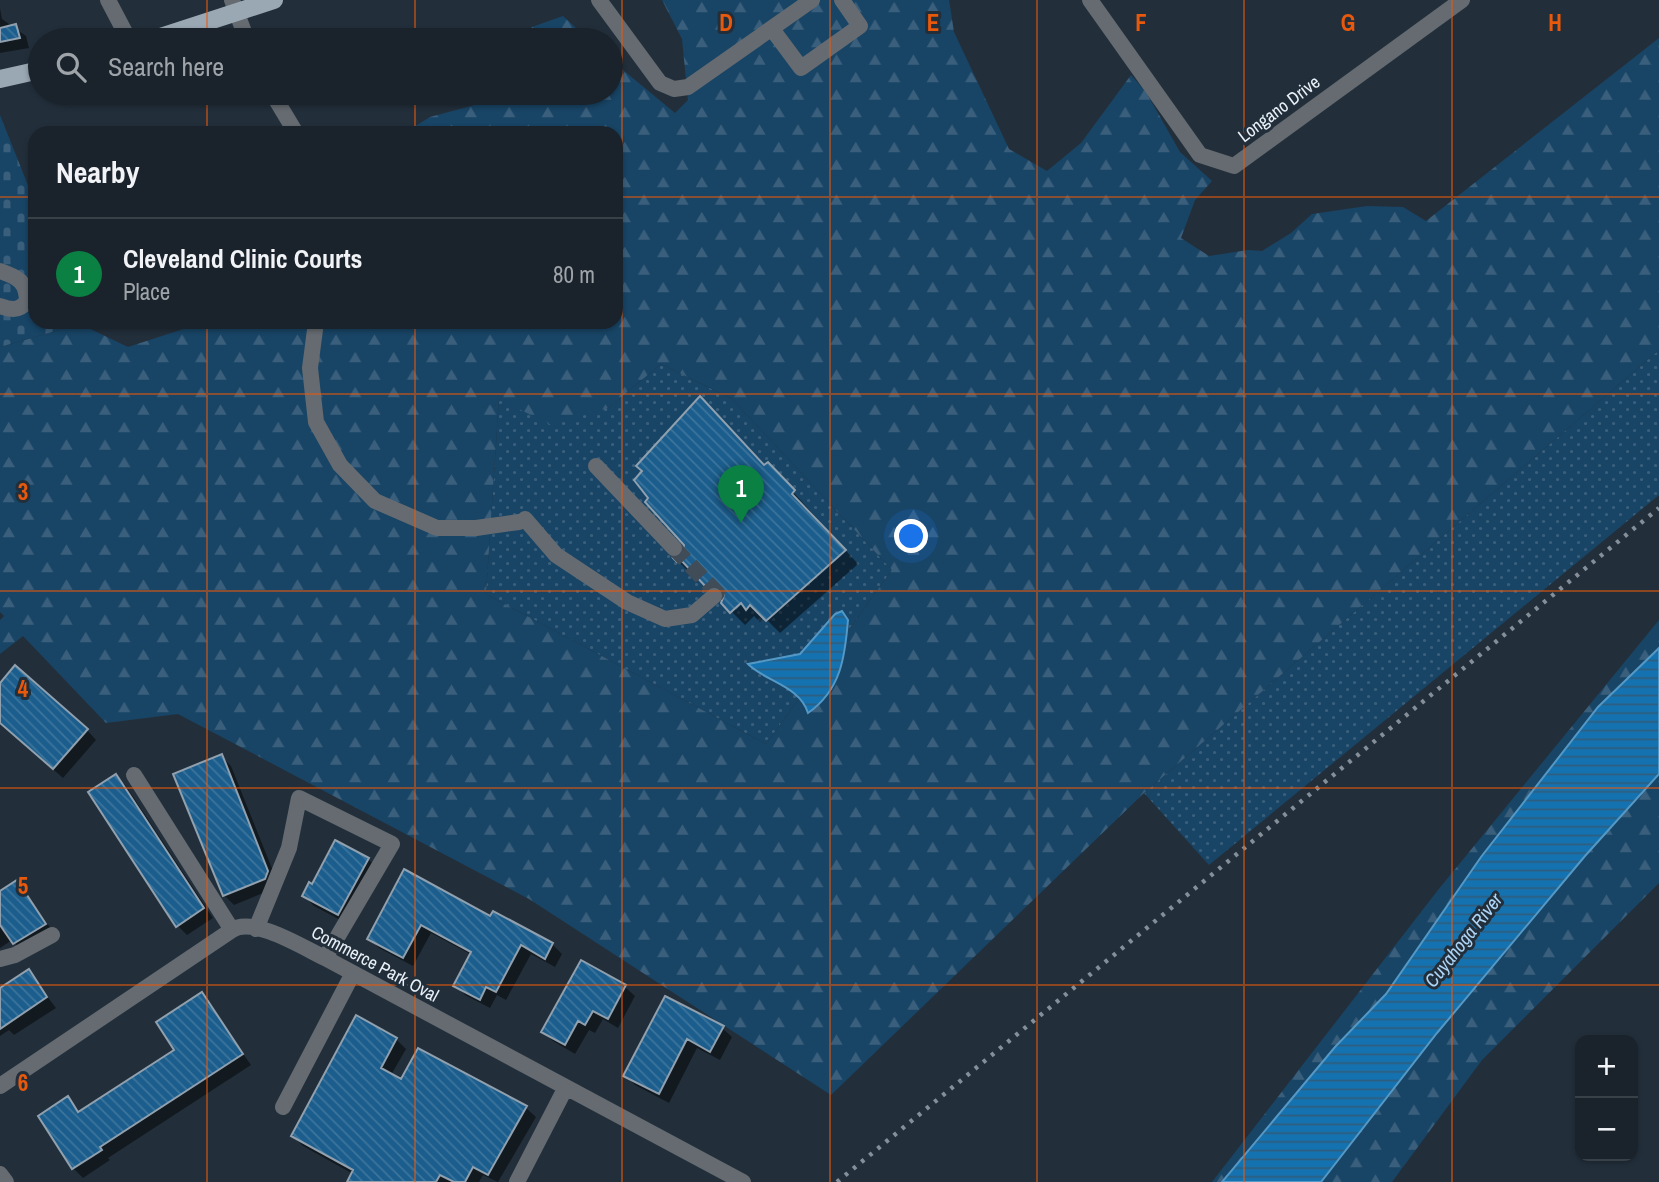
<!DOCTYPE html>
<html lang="en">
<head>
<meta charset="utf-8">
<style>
	body { margin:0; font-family:"Archivo Narrow",sans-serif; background:#272f38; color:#f1f3f6 }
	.controls { position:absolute; right:21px; bottom:21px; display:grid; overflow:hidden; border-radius:14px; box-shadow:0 2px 5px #0004 }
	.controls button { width:63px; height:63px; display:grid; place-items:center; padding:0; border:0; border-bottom:2px solid #384048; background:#1a232c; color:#f1f3f6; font:35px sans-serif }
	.you { position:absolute; left:912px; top:537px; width:24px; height:24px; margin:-18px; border:5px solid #fff; border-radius:50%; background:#1a73e8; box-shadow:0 0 0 10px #1a73e833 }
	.badge { display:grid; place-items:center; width:46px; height:46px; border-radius:50%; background:#0b8043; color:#fff; font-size:23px; font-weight:700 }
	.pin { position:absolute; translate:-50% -58px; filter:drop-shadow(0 2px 4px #0008) }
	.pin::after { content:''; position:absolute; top:37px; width:24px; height:21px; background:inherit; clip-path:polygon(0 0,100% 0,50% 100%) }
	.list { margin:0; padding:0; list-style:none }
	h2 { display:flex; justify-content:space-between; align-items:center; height:91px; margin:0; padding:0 28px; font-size:30px }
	h2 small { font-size:23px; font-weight:400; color:#9fa4a9 }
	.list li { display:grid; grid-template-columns:46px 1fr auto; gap:21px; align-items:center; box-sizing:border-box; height:112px; padding:0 28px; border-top:2px solid #384048 }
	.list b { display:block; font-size:26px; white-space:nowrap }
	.list p { margin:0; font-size:23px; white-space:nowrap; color:#9fa4a9 }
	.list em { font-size:23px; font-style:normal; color:#9fa4a9 }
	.icon { flex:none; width:38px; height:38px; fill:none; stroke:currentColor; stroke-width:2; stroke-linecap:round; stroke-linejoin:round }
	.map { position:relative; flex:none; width:1659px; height:1182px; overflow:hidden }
	.search { position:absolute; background:#1a232c; box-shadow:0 2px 5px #0004; left:28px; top:28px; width:595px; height:77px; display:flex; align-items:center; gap:18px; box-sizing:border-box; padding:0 24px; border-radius:38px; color:#9fa4a9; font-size:26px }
	.panel { position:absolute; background:#1a232c; box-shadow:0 2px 5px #0004; left:28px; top:126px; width:595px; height:203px; border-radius:21px }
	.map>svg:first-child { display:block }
	.green { fill:url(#green-dots) }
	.forest { fill:url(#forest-firs); fill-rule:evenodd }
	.cemetery { fill:url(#cemetery-stones) }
	.water { fill:url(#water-rules); stroke:#5498c6; stroke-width:2 }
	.shadow { fill:#0007; fill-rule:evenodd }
	.building { fill:url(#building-back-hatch); stroke:#90a0ae; stroke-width:2 }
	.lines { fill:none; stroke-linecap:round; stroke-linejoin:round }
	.minor-tunnel { stroke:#404c57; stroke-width:16; stroke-dasharray:16 8; stroke-linecap:butt }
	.minor { stroke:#656b71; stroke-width:16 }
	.major { stroke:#9aa8b4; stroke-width:18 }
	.rail { stroke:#848f99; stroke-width:4.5; stroke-dasharray:3.5 7; stroke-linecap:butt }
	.grid { fill:none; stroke:#e8590c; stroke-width:2; stroke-opacity:0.55 }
	.labels { text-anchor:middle; stroke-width:6; stroke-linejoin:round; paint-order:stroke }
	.street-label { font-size:18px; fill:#e8f0f8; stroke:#222f3b }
	.water-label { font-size:19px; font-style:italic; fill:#aed4f6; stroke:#222f3b }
	.grid-label { font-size:23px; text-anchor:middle; font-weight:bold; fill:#e8590c; stroke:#222f3b; stroke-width:6; stroke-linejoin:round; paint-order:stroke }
</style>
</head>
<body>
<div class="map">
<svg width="1659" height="1182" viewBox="0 0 1659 1182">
	<defs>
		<pattern id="green-dots" width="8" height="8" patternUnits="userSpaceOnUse" patternTransform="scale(1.75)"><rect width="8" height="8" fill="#184465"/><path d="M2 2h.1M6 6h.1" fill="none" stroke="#3a5f7c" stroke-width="1.8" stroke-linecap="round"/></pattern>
		<pattern id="forest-firs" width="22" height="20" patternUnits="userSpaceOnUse" patternTransform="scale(1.75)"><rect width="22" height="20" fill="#184465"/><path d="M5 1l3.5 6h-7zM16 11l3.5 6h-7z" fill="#3a5f7c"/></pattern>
		<pattern id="cemetery-stones" width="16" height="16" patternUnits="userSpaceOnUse" patternTransform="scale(1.75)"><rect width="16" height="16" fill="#184465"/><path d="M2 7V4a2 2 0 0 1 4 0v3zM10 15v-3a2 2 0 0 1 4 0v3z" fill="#3a5f7c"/></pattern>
		<pattern id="water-rules" width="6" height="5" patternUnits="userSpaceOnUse" patternTransform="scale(1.75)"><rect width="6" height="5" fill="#1572b0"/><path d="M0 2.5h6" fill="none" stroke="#2e5d7d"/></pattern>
		<pattern id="building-back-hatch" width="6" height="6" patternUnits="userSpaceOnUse" patternTransform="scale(1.75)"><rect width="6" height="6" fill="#1b5d8c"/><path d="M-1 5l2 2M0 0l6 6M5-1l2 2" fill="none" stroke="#3c759d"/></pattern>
	</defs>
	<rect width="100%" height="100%" fill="#222f3b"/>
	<path class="green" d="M1659 350V495L1209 865 1144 793Z
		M661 364 732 399 892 570 766 744 486 594 499 399 608 408Z"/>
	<path class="forest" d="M662 0H949L954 32 1009 149 1047 171 1081 143 1131 75 1146 92 1180 152 1212 181 1195 200 1181 238 1209 256 1248 250 1262 251 1291 233 1312 214 1367 206 1403 207 1426 221 1659 38V350L1144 793 831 1095 529 899 178 714 106 723 23 636 0 654V620L4 616 0 612V347L80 324 128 347 205 322H616V133H404L430 117 482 103 490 93H611V60L675 113 688 100 682 39ZM661 364 732 399 892 570 766 744 486 594 499 399 551 425 608 408Z
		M563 16 589 40H524L532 27Z
		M1659 620V648L1598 707 1481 857 1386 994 1335 1047 1222 1182H1212L1438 890Z
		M1659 774V883L1482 1060 1392 1182H1321C1423 1039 1541 904 1659 774Z"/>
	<path class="cemetery" d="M0 115 35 203V322L80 324 0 347Z"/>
	<path class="water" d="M842 611 848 620C845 657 841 690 808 713 800 686 766 682 748 664L800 654 835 614Z
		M1659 648V774L1585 856 1437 1033 1321 1182H1222L1335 1047 1386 994 1481 857 1598 707Z"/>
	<path class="shadow" d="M0 8 2 19 26 36 29 48 0 53Z
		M768 464 858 564 780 633 764 617 760 622 754 616 745 625 723 603 725 599 722 600 694 572 691 574 676 559 683 556ZM748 598 736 610V606Z
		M0 685 87 730 96 740 63 778 0 723Z
		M221 756 231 766 277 881 275 888 234 905 224 895Z
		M116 776 126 786 213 918 187 935 177 925Z
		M336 842 368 859 378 869 348 924 314 906 304 896 313 886Z
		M405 872 491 918 552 944 562 954 555 967 531 954 506 1000 497 995 490 1008 465 995 456 985 472 955 431 933 413 966 379 948 369 938Z
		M17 882 55 934 24 953 12 940 0 948V893Z
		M581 962 625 987 635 996 618 1028 603 1019 595 1033 589 1030 575 1054 553 1041 543 1032Z
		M28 971 56 1008 14 1035 9 1030 0 1036V989Z
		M202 995 251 1065 108 1158 110 1160 83 1178 73 1168 68 1098 81 1113 177 1050Z
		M666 998 722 1028 732 1037 720 1060 697 1048 669 1103 635 1085 626 1076Z
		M396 1039 406 1049 391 1075 402 1081 526 1108 536 1117 498 1182 483 1175 479 1182H355L353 1174 303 1146 293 1136Z"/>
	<path class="building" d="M16 24 20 38 0 42V28Z
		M700 396 764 465 768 462 795 490 792 494 846 550 766 621 750 605 746 610 741 603 730 613 721 603 724 595 721 589 713 586 707 588 680 559 677 562 673 558 682 555 684 545 645 502 648 498 634 480 642 471 636 466Z
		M15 665 88 729 53 769 0 723V683Z
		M222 754 268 871 265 879 223 896 173 774Z
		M116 774 204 908 176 927 88 792Z
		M335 840 369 858 338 915 302 896 309 882 312 884Z
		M404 869 490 916 493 911 553 943 545 959 521 945 496 992 486 987 480 1000 453 986 471 952 421 925 403 958 367 939Z
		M17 880 46 924 13 944 0 925V891Z
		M581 960 626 985 608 1019 593 1011 585 1025 578 1021 565 1045 541 1032Z
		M29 969 47 997 0 1029V988Z
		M202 992 243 1054 100 1147 102 1150 72 1169 38 1116 68 1096 78 1112 174 1050 156 1022Z
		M665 996 724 1026 710 1052 687 1039 659 1094 623 1076Z
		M356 1015 397 1038 381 1068 401 1079 418 1048 527 1106 488 1175 473 1167 465 1182H454L440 1175 436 1182H347L353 1170 291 1136Z"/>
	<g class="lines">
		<path class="minor-tunnel" d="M674 548 717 593 714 596"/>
		<path class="minor" d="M108 0 129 40
			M232 0 247 40
			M599 0 660 83 674 89 688 87 812 0
			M1090 0 1200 155 1234 166 1462 0
			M772 29 801 68 860 26 842 0
			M272 93 296 133
			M0 271C18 277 27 282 27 302 18 311 12 310 0 306
			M316 322 310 368 316 422 340 465 375 501 437 528H476L519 522
			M596 466 674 548
			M525 519 556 555 627 602 665 619 692 615 714 596
			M134 775 232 930
			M256 929 289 848 299 798 392 844 325 958
			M0 959 15 955 52 935
			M0 1086 232 930C253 916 304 948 325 958L743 1182
			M283 1107 353 973
			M0 1174 6 1182
			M517 1182 566 1087"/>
		<path class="major" d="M151 40 274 0
			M0 79 40 70"/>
		<path class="rail" d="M837 1182 1659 508"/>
	</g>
	<path class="grid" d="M207 0V40M415 0V40M622 0V1182M830 0V1182M1037 0V1182M1244 0V1182M1452 0V1182M207 93V133M415 93V133M0 197H35M616 197H1659M207 322V1182M415 322V1182M0 394H1659M0 591H1659M0 788H1659M0 985H1659"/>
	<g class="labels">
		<g class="street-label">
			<text transform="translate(1279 109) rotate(-37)" y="6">Longano Drive</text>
			<text transform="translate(375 964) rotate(28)" y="6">Commerce Park Oval</text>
		</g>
		<g class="water-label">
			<text transform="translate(1463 940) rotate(-52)" y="7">Cuyahoga River</text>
		</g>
	</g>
	<g class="grid-label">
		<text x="726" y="31">D</text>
		<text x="933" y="31">E</text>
		<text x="1141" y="31">F</text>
		<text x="1348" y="31">G</text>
		<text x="1555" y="31">H</text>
		<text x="23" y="500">3</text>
		<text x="23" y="697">4</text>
		<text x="23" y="894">5</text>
		<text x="23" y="1091">6</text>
	</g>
</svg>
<div class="controls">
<button>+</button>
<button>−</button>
</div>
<div class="you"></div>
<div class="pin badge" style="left:741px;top:523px">1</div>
<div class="search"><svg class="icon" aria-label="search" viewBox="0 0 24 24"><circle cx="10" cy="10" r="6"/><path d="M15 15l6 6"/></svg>Search here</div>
<section class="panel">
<h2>Nearby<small></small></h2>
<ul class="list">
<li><span class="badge">1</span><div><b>Cleveland Clinic Courts</b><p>Place</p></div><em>80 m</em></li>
</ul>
</section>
</div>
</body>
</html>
